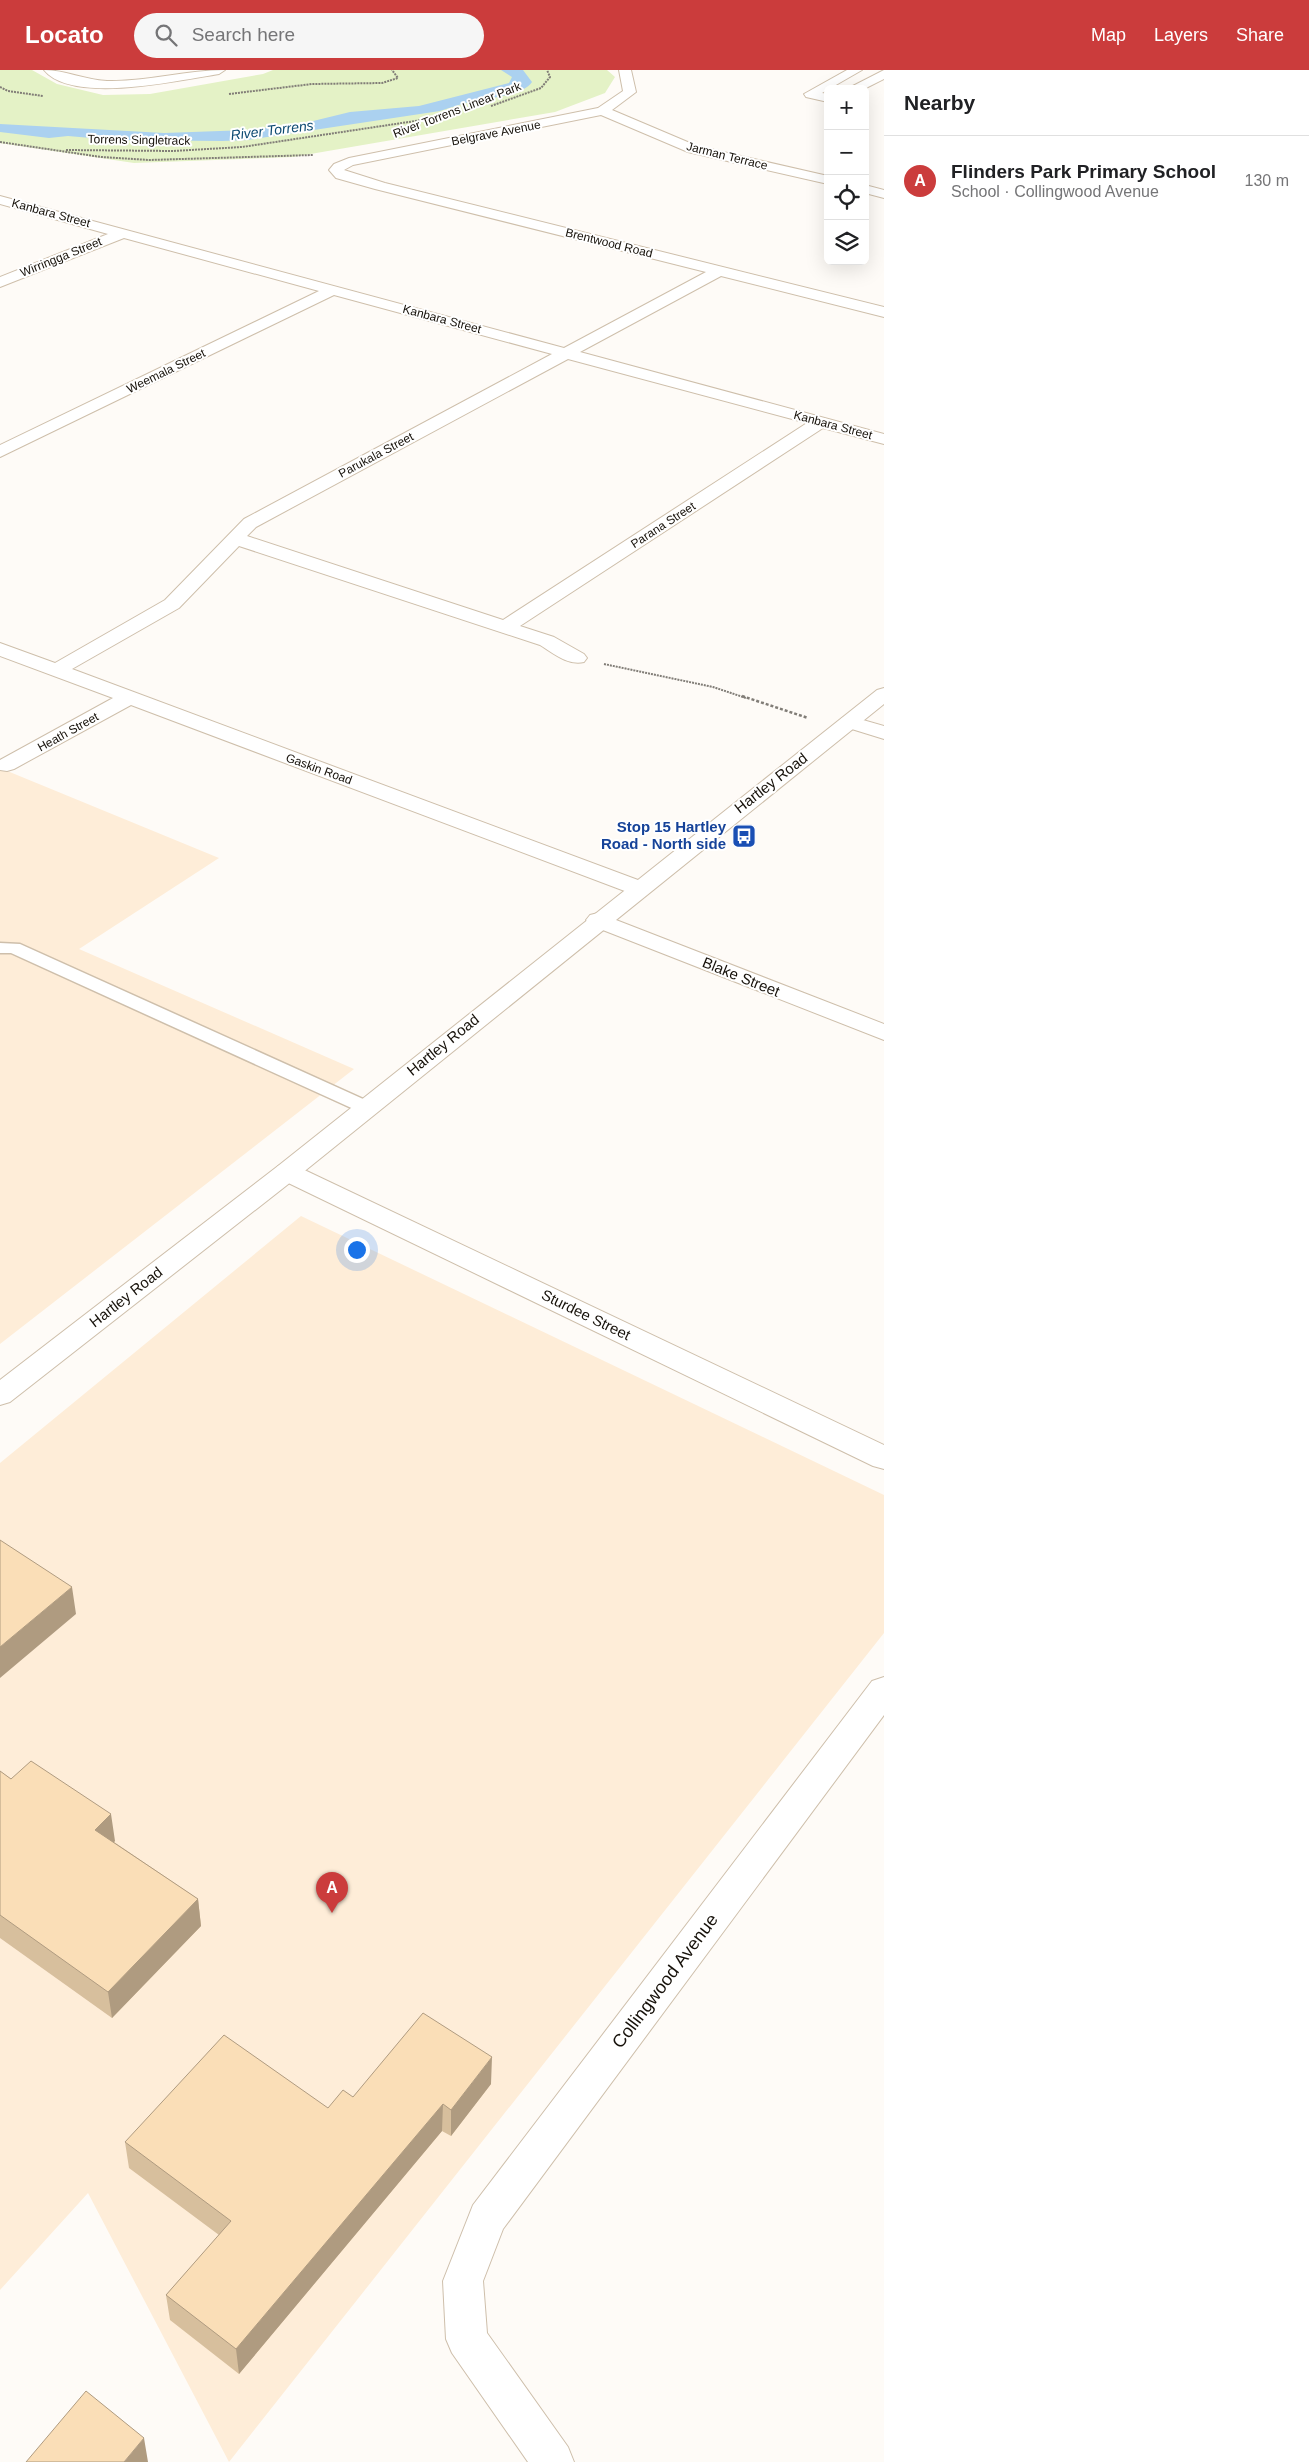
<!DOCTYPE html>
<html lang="en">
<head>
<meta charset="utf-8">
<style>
	body { margin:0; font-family:Arial,sans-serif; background:#f6f6f6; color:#202124 }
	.controls { position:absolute; right:15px; top:15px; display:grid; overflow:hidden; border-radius:8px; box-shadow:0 5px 20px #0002 }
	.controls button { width:45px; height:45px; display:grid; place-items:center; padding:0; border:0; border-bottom:1px solid #e0e0e0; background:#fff; color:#202124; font:25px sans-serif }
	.you { position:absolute; left:356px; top:1179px; width:18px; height:18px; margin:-12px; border:4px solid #fff; border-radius:50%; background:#1a73e8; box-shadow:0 0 0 8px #1a73e833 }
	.badge { display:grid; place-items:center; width:32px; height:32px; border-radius:50%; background:#cb3c3c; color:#fff; font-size:16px; font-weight:700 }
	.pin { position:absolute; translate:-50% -41px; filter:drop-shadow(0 1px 2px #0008) }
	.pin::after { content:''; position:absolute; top:26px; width:18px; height:15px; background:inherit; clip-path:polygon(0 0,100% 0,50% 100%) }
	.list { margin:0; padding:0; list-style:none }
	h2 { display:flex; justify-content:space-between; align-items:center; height:65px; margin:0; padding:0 20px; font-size:21px }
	h2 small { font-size:16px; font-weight:400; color:#757577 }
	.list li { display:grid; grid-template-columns:32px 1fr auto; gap:15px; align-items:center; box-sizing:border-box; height:90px; padding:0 20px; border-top:1px solid #e0e0e0 }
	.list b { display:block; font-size:19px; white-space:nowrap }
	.list p { margin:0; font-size:16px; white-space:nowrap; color:#757577 }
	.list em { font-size:16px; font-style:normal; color:#757577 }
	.icon { flex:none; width:28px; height:28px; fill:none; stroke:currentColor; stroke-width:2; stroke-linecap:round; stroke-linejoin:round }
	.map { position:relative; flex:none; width:884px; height:2392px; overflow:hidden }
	header { display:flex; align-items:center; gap:30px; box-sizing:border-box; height:70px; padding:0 25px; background:#cb3c3c; color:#fff }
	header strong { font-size:24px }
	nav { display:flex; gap:28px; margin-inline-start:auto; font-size:18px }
	.search { width:350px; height:45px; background:#f6f6f6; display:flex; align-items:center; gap:12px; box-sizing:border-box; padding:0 18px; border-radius:28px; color:#757577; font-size:19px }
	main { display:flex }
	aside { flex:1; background:#fff }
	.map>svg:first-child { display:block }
	.built { fill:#feedd8 }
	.green { fill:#e4f2c6 }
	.water { fill:#abd1f0 }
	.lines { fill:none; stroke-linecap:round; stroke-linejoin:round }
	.lane-casing { stroke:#cebfab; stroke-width:3 }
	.street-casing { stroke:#cebfab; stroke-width:2 }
	.secondary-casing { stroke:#cebfab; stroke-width:2 }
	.path-far1 { stroke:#817d77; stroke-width:2; stroke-dasharray:2 1; stroke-linecap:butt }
	.path { stroke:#817d77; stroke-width:2.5; stroke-dasharray:3 2; stroke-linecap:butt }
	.lane { fill:#fff; fill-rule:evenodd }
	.street { fill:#fff; fill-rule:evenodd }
	.secondary { fill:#fff; fill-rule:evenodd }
	.wall { fill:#d7bf9d }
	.shaded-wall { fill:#af9b80 }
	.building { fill:#fadeb7; stroke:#af9b80 }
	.labels { text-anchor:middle; stroke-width:4; stroke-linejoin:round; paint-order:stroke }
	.far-street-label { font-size:12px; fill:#16110a; stroke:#fff }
	.far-water-label { font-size:14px; font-style:italic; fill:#0d4a72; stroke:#fff }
	.street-label { font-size:15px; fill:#16110a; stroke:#fff }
	.transit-label { font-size:15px; font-weight:bold; fill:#164399; stroke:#fff; text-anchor:end }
	.near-street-label { font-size:18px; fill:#16110a; stroke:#fff }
</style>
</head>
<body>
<header>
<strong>Locato</strong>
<div class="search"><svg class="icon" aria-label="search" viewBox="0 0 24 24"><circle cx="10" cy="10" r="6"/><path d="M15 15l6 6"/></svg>Search here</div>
<nav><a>Map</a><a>Layers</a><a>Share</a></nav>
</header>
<main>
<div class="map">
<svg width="884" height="2392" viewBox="0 0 884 2392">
	<rect width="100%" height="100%" fill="#fefbf7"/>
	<path class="built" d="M0 698 219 788 79 879 354 999 0 1274Z
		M301 1146 884 1425V1563L229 2392 88 2123 0 2220V1393Z"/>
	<path class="green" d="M0 0H32L57 14 103 25 150 24 263 4 273 0H607L615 7 605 23 555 42 293 87 134 93 0 73Z"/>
	<path class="water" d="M501 0H523L532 12C523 26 486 28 470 32 460 34 450 38 440 41L248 70 222 71 114 70 68 66 49 68 0 62V54L164 63 248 60 305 53 350 42 419 36 509 13 512 7Z"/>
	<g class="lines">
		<g class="lane-casing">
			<path id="lane" d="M0 873 20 874 372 1033 375 1037 372 1041 365 1043 358 1041 11 883H0Z"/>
		</g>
		<g class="street-casing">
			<path id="street" d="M44 0C65 0 85 10 107 11 147 12 186 0 225 0L219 4C180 10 72 35 44 0Z
				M619 0H631L636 22 612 40 697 76 828 106V114L688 82 601 45 353 95 344 100 385 113 884 237V247L721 206 580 282 884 364V374L823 358 520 556 554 567 584 584 587 588 584 592C568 596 553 583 540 575L239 476 179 538 72 599 646 813 649 818 646 823 638 825 630 823 131 635 14 699 7 701 0 700V690L113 628 0 586V573L55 593 165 530 244 449 552 284 334 225 0 387V375L319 221 124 168 0 217V207L108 164 0 134V126L564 278 706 202 375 119 336 108 329 100 334 94 349 88 598 38 623 21ZM568 289 807 353 503 550 247 466 256 457Z
				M847 0H862L822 23 828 24V32L806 27 804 24Z
				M884 0V9L864 19H847Z
				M865 115 884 120V128L865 123Z
				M849 646 884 656V669L842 656 839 652 842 648Z
				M598 843 884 954V970L590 855 586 850 590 845Z
				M287 1094 296 1096 884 1375V1399L873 1396 278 1108 274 1102 278 1096Z
				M884 1607V1645L503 2159 483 2211 487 2263 568 2377 574 2392H528L452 2283 446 2269 443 2211 473 2135 872 1611Z"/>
		</g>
		<g class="secondary-casing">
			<path id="secondary" d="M884 618V634L296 1108 10 1332 0 1335V1310L278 1096 877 620Z"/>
		</g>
		<path class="path-far1" d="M0 17 8 21 43 26
			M229 24 312 14 382 13 398 8 392 0
			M491 36 541 18 550 7 547 0
			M0 72 101 87 149 90 313 85
			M66 80 173 81 242 77 422 50
			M604 594 713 617 746 628"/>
		<path class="path" d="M742 626 808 648"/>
		<use href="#lane" class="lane"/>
		<use href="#street" class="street"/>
		<use href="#secondary" class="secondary"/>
	</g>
	<path class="wall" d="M0 1701 11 1709 115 1771 114 1772 198 1829 201 1856 112 1948 0 1868Z
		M491 2014 451 2066 442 2061 239 2304 170 2250 166 2225 219 2165 129 2098 125 2072 328 2038 353 2027Z"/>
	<path class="shaded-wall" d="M72 1517 76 1544 0 1608V1577Z
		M111 1744 115 1771 99 1787 95 1760Z
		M198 1829 201 1856 112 1948 108 1922Z
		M492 1987 491 2014 451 2066V2040Z
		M443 2034 442 2061 239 2304 236 2279Z
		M144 2368 148 2392H124Z"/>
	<path class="building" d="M0 1470 72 1517 0 1577Z
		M31 1691 111 1744 95 1760 198 1829 108 1922 0 1845V1701L11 1709Z
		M423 1943 492 1987 451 2040 443 2034 236 2279 166 2225 231 2151 125 2072 224 1965 328 2038 343 2020 353 2027Z
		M86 2321 144 2368 124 2392H26Z"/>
	<defs>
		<g id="bus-square" transform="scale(1.25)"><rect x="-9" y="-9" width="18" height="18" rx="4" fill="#1a4fb4" stroke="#fff"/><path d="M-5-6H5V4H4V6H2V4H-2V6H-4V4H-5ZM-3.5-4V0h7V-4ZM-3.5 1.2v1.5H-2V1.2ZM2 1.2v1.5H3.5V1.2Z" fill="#fff"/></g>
	</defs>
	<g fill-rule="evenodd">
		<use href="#bus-square" x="744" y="766"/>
	</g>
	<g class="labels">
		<g class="far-street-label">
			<text transform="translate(457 40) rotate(-21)" y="4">River Torrens Linear Park</text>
			<text transform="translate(496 63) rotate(-11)" y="4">Belgrave Avenue</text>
			<text transform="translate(139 70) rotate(1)" y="4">Torrens Singletrack</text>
			<text transform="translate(727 86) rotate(14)" y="4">Jarman Terrace</text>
			<text transform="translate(51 143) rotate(15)" y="4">Kanbara Street</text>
			<text transform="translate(609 173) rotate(14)" y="4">Brentwood Road</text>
			<text transform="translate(61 187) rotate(-22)" y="4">Wirringga Street</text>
			<text transform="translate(442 249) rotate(15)" y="4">Kanbara Street</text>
			<text transform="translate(166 301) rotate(-26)" y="4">Weemala Street</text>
			<text transform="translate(833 355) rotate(15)" y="4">Kanbara Street</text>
			<text transform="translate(376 385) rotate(-28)" y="4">Parukala Street</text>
			<text transform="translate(663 455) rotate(-33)" y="4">Parana Street</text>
			<text transform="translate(68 662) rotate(-29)" y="4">Heath Street</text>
			<text transform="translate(319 699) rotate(20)" y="4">Gaskin Road</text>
		</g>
		<g class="far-water-label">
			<text transform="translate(272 60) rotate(-7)" y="5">River Torrens</text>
		</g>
		<g class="street-label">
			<text transform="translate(771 713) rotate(-38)" y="5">Hartley Road</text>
			<text transform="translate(741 907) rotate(22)" y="5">Blake Street</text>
			<text transform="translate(443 975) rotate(-39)" y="5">Hartley Road</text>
			<text transform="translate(126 1227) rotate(-38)" y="5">Hartley Road</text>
			<text transform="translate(586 1245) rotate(26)" y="5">Sturdee Street</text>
		</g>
		<g class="transit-label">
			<text x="726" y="762">Stop 15 Hartley<tspan x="726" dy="17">Road - North side</tspan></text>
		</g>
		<g class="near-street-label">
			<text transform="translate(665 1911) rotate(-53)" y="6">Collingwood Avenue</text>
		</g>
	</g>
</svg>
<div class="controls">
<button>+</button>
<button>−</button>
<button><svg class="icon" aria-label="locate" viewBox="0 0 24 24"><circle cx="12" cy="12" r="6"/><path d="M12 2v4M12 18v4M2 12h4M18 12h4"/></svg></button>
<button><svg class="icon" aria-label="layers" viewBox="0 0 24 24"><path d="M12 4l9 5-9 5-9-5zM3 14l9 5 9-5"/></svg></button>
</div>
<div class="you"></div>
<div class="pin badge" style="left:332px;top:1843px">A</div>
</div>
<aside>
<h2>Nearby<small></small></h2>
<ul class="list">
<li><span class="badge">A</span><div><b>Flinders Park Primary School</b><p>School · Collingwood Avenue</p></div><em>130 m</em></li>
</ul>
</aside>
</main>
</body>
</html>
